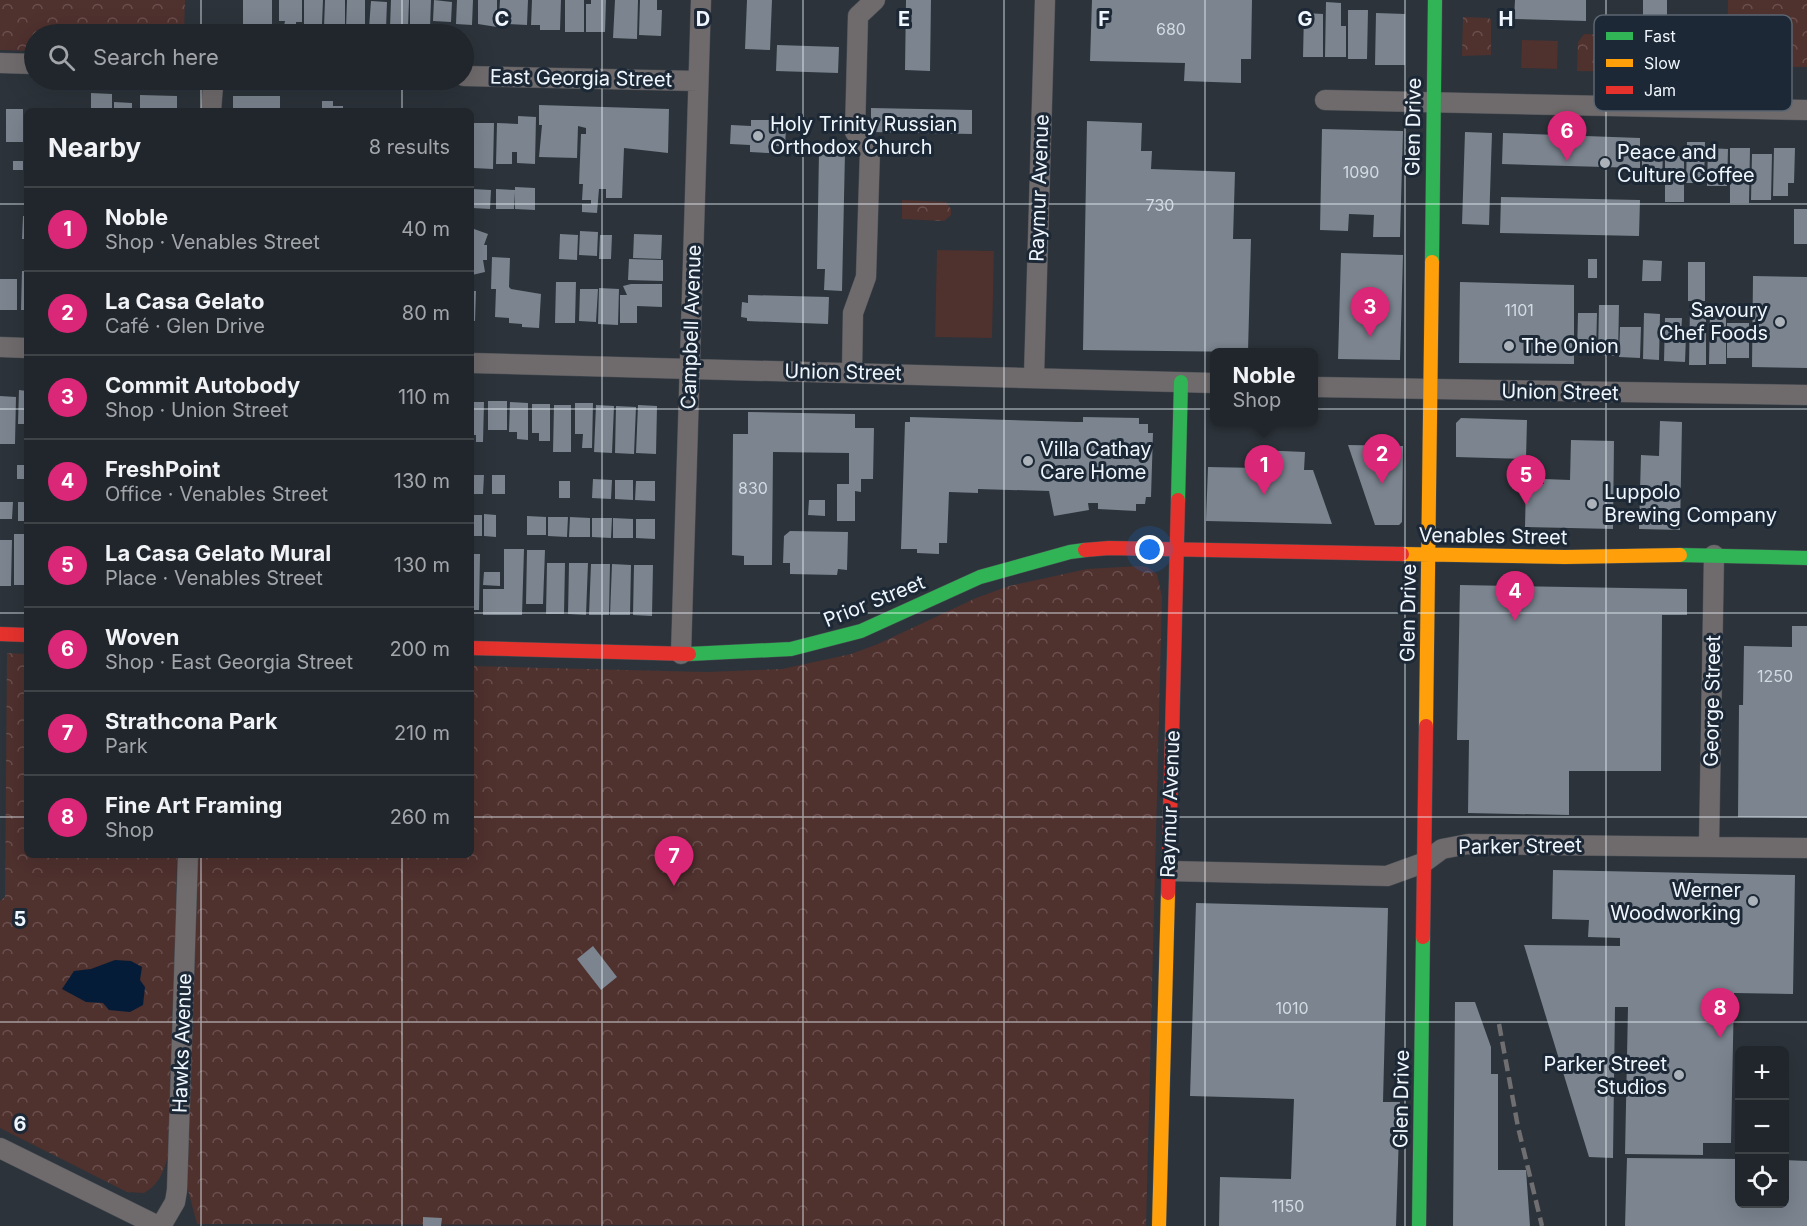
<!DOCTYPE html>
<html lang="en">
<head>
<meta charset="utf-8">
<style>
	body { margin:0; font-family:Inter,sans-serif; background:#292e34; color:#f1f3f6 }
	.controls { position:absolute; right:18px; bottom:18px; display:grid; overflow:hidden; border-radius:9px; box-shadow:0 6px 24px #0002 }
	.controls button { width:54px; height:54px; display:grid; place-items:center; padding:0; border:0; border-bottom:2px solid #3e4348; background:#21262c; color:#f1f3f6; font:30px sans-serif }
	.you { position:absolute; left:1150px; top:550px; width:21px; height:21px; margin:-15px; border:4px solid #fff; border-radius:50%; background:#1a73e8; box-shadow:0 0 0 9px #1a73e833 }
	.badge { display:grid; place-items:center; width:39px; height:39px; border-radius:50%; background:#db2777; color:#fff; font-size:20px; font-weight:700 }
	.pin { position:absolute; translate:-50% -50px; filter:drop-shadow(0 2px 3px #0008) }
	.pin::after { content:''; position:absolute; top:32px; width:21px; height:18px; background:inherit; clip-path:polygon(0 0,100% 0,50% 100%) }
	.popup { position:absolute; left:1210px; top:348px; width:108px; height:78px; box-sizing:border-box; display:grid; place-content:center; border-radius:9px; background:#21262c; filter:drop-shadow(0 2px 4px #0005); font-size:20px; white-space:nowrap; color:#a2a5a9 }
	.popup b { font-size:22px; color:#f1f3f6 }
	.popup::after { content:''; position:absolute; left:50%; top:100%; margin-left:-12px; border:12px solid transparent; border-top-color:#21262c }
	.list { margin:0; padding:0; list-style:none }
	h2 { display:flex; justify-content:space-between; align-items:center; height:78px; margin:0; padding:0 24px; font-size:26px }
	h2 small { font-size:20px; font-weight:400; color:#a2a5a9 }
	.list li { display:grid; grid-template-columns:39px 1fr auto; gap:18px; align-items:center; box-sizing:border-box; height:84px; padding:0 24px; border-top:2px solid #3e4348 }
	.list b { display:block; font-size:22px; white-space:nowrap }
	.list p { margin:0; font-size:20px; white-space:nowrap; color:#a2a5a9 }
	.list em { font-size:20px; font-style:normal; color:#a2a5a9 }
	.icon { flex:none; width:33px; height:33px; fill:none; stroke:currentColor; stroke-width:2; stroke-linecap:round; stroke-linejoin:round }
	.map { position:relative; flex:none; width:1807px; height:1226px; overflow:hidden }
	.search { position:absolute; background:#21262c; box-shadow:0 6px 24px #0002; left:24px; top:24px; width:450px; height:66px; display:flex; align-items:center; gap:15px; box-sizing:border-box; padding:0 21px; border-radius:33px; color:#a2a5a9; font-size:22px }
	.panel { position:absolute; background:#21262c; box-shadow:0 6px 24px #0002; left:24px; top:108px; width:450px; height:750px; border-radius:9px }
	.map>svg:first-child { display:block }
	.green { fill:#4f312e }
	.forest { fill:url(#forest-crowns) }
	.water { fill:#051c38 }
	.building { fill:#7b848f }
	.lines { fill:none; stroke-linecap:round; stroke-linejoin:round }
	.street-casing { stroke:#484e54; stroke-width:21 }
	.fast-casing { stroke:#484e54; stroke-width:15 }
	.slow-casing { stroke:#484e54; stroke-width:15 }
	.jam-casing { stroke:#484e54; stroke-width:15 }
	.street { stroke:#6f6a6c; stroke-width:20 }
	.fast { stroke:#30b455; stroke-width:14 }
	.slow { stroke:#ff9f0a; stroke-width:14 }
	.jam { stroke:#e5322d; stroke-width:14 }
	.rail { stroke:#6f6e71; stroke-width:4.5; stroke-dasharray:12 6; stroke-linecap:butt }
	.grid { fill:none; stroke:#eff6fd; stroke-width:1.5; stroke-opacity:0.55 }
	.poi-dot { fill:#abb2b9; stroke:#1c2836; stroke-width:2 }
	.labels { text-anchor:middle; stroke-width:6; stroke-linejoin:round; paint-order:stroke }
	.number-label { font-size:16px; fill:#d2dae2 }
	.street-label { font-size:20px; fill:#eff6fd; stroke:#1c2836 }
	.poi-label { font-size:20px; fill:#eff6fd; stroke:#1c2836; text-anchor:start }
	.key { fill:#1c2836; stroke:#5b6672; stroke-width:1.5 }
	.key-label { font-size:16px; fill:#eff6fd }
	.grid-label { font-size:20px; text-anchor:middle; font-weight:bold; fill:#eff6fd; stroke:#1c2836; stroke-width:6; stroke-linejoin:round; paint-order:stroke }
</style>
</head>
<body>
<div class="map">
<svg width="1807" height="1226" viewBox="0 0 1807 1226">
	<defs>
		<pattern id="forest-crowns" width="20" height="18" patternUnits="userSpaceOnUse" patternTransform="scale(1.5)"><rect width="20" height="18" fill="#4f312e"/><path d="M2 6a3 3 0 1 1 6 0M12 15a3 3 0 1 1 6 0" fill="none" stroke="#694f4d"/></pattern>
	</defs>
	<rect width="100%" height="100%" fill="#2c333a"/>
	<path class="green" d="M1522 40 1558 41 1557 69 1521 68Z
		M937 250 994 251 992 338 935 337Z"/>
	<path class="forest" d="M0 0H185L184 34H144L125 29 112 34H34V51L0 50Z
		M1728 0H1807V67L1727 66Z
		M1463 17 1489 18 1491 20V55L1462 56Z
		M1584 34 1634 36 1640 41 1639 72 1577 71 1578 42Z
		M1668 38H1680L1687 47 1686 70 1667 69Z
		M902 200 946 202 951 209V215L944 221 902 219Z
		M1139 566 1147 567 1157 574 1162 597 1146 1226 197 1224 187 1186 195 855H471V666L706 672 782 669 851 654 878 644 976 598 1009 586 1087 569Z
		M7 653 27 654V855H177L171 1134C168 1156 166 1181 144 1193L127 1192 0 1128V901L5 897Z"/>
	<path class="water" d="M115 960 131 961 142 967 140 980 145 987 143 1005 130 1012 109 1010 103 1003 86 1002 62 989 74 971 91 969Z"/>
	<path class="building" d="M243 0H272V26H243Z
		M279 0H302V22H296V26H284L285 21H279Z
		M304 0H323L322 24H304Z
		M325 0H345V27H324Z
		M347 0H365V29H346Z
		M391 0H409L408 28 390 27Z
		M410 0H431L430 28H410Z
		M434 0 452 2 451 22 433 21Z
		M457 0H473L472 25 456 24Z
		M478 0H497V27L478 24Z
		M500 0H528L527 25 506 24V18H499Z
		M532 0H561L560 30H540V25H531Z
		M565 0H584V32H565Z
		M591 0H606L605 32H586V4H591Z
		M615 0H638L637 39 613 38Z
		M640 0H657V10H662L661 36 639 35Z
		M747 0H772L770 50 745 49Z
		M906 0H931L930 71 905 70Z
		M1092 0H1252L1251 59H1241V83L1184 81 1185 63 1090 61Z
		M1515 0H1586V21L1514 19Z
		M1643 0H1667V21H1643Z
		M371 1 387 2 386 29 369 28Z
		M1326 2 1341 3V26H1346V57H1325Z
		M1348 10H1368L1367 59H1348Z
		M1304 13 1323 14V57H1303Z
		M1376 13 1405 14V65H1375Z
		M777 45 839 47 838 73 776 71Z
		M91 93 112 94V111H91Z
		M140 95 177 96V111H140Z
		M233 96H280V111H233Z
		M322 101H333V106H343V111H322Z
		M114 102 132 103V111H114Z
		M539 105 669 109 668 153 624 148 622 198H606V189H599L597 213 582 212V204H591V200H582L583 184H579L581 134H586V128L578 126 577 158 539 157 542 125H539Z
		M871 108 972 110V134L871 132Z
		M6 109H23V142H6Z
		M518 116 536 117 535 164 517 163V152H512V164H496L497 123 518 124Z
		M751 120H770V127L786 128 785 146H769V153L750 152V145L730 144 731 125 751 126Z
		M1087 121 1142 123 1141 151H1152L1151 169 1235 172 1233 239H1251L1248 352 1083 350Z
		M473 123H494L493 169 473 168Z
		M1322 129 1403 131 1400 237H1373L1374 215 1349 214 1348 231 1320 230Z
		M1465 132 1492 133 1489 225 1462 224Z
		M1503 133 1640 138V168L1502 164Z
		M1687 142H1705L1704 183H1686Z
		M1708 148 1728 149 1727 186H1707Z
		M1730 148H1750L1749 203H1730Z
		M1774 148H1795L1794 183H1788V196H1773Z
		M1642 150H1663L1662 182H1642Z
		M819 151 845 152 842 291 824 290 825 269H817Z
		M1752 154H1772L1771 200H1751Z
		M1665 156H1684V202H1665Z
		M13 161H23V170H13Z
		M515 187 535 188V210L515 209 514 192V209H496V189L515 190Z
		M472 189 491 190 490 209 472 208Z
		M1501 197 1640 200 1639 236 1500 233Z
		M1794 209H1807V244H1794Z
		M23 216H27V239H22Z
		M471 225 473 231 474 229 488 234 484 245H487V260H483L485 272 472 275Z
		M580 231 598 232 597 256 579 255Z
		M560 234 578 235 577 260 559 259Z
		M634 234 662 235 661 259 633 258Z
		M600 235H612L611 259H599Z
		M1341 253 1403 255 1400 360 1338 359Z
		M492 257 510 258 509 287 511 289 541 294 539 328 522 327V324L509 323V318L495 317 496 289H491Z
		M629 259 663 260V281L628 280Z
		M1588 259H1597V278H1588Z
		M1643 260 1662 261 1661 281H1642Z
		M1688 262H1705V301H1688Z
		M22 271H27V310H21Z
		M1753 276 1807 277V368L1752 367Z
		M0 279H17V310H0Z
		M556 282H576L575 323H555Z
		M1460 282 1574 285V364L1459 363Z
		M631 284H662V307L637 306V323H620V295H627L623 286Z
		M599 288 619 289 618 325 598 324Z
		M580 289H598L596 322 579 321Z
		M471 291H476L475 321H471Z
		M748 295 829 297 828 324 747 321V318L741 317 742 302 748 303Z
		M1599 305H1619L1618 356 1598 355Z
		M1690 306H1706V365H1689Z
		M1710 312H1726V364H1709Z
		M1578 313H1597L1596 355H1577Z
		M1644 313 1660 314 1659 360 1643 359Z
		M1665 318H1682L1681 335 1686 336 1685 362 1664 361Z
		M1727 323H1749V358H1727Z
		M1620 327H1641L1640 358 1619 357Z
		M19 390 27 391V424H18Z
		M0 396 16 397 15 444H0Z
		M488 401H507V430H488Z
		M471 402H484L483 442H476V435H471Z
		M510 402 528 403V440L517 439V432H509Z
		M575 403H593L592 448H582L583 434H575Z
		M532 404H550V441H539V433H532Z
		M554 405H571V452H553Z
		M596 405 614 406 612 453 594 452Z
		M638 405 657 406 656 454 636 453Z
		M616 406 636 407 634 454 615 453Z
		M748 412 855 414V428H874L873 479H861V492L855 491V521H837V484H849V453L773 452 772 565H744V556L732 555 733 434H748Z
		M910 417 1076 422H1083V417L1139 418V424H1148V433H1153L1151 497H1146L1145 504H1136V511L1098 509V503H1088L1089 510 1054 516 1049 491 978 489V493L949 492 947 543H939V554L917 553V549H901L905 422H910Z
		M1461 418 1527 420 1526 459 1456 457V423Z
		M1660 421 1682 422 1680 530 1639 529 1641 455 1659 456Z
		M1571 440 1614 441 1613 529 1525 527 1526 484H1544V479L1570 480Z
		M1348 445 1403 446 1402 522 1399 525H1375Z
		M1260 450 1305 452 1304 470H1313L1332 524 1206 521 1208 467 1259 468Z
		M17 465H27V479H17Z
		M471 475H484L483 494H471Z
		M492 475H505V494H492Z
		M593 479 612 480 611 499 592 498Z
		M615 480H633V500L615 499Z
		M559 481H570V498H559Z
		M636 481H655V501L635 500Z
		M809 500H825V516L808 515Z
		M0 502H13L12 519H0Z
		M18 502H27V521H18Z
		M484 514 496 515V537L484 536Z
		M471 515H482V536H471Z
		M527 516 546 517V535H527Z
		M548 517H568L567 537 548 536Z
		M570 517 590 518V537H569Z
		M592 518H612L611 538 592 537Z
		M613 518 633 519V538H613Z
		M636 519H655V539L636 538Z
		M790 531 848 532 847 570 838 569 837 575 790 574V563H783L784 536Z
		M14 534H27V585H14Z
		M0 540H12L11 586H0Z
		M504 549H524L522 615H483V589H504Z
		M527 550H545L543 604H526Z
		M471 554H480L479 610H471Z
		M547 563H565L564 614H546Z
		M569 563H588L586 615 568 614Z
		M591 564H610L609 615H589Z
		M612 564 631 565 630 615H610Z
		M634 565H653L652 616 633 615Z
		M484 572H500V586L483 585Z
		M1460 585 1687 589V615H1662L1661 771H1569V815L1468 813 1469 740H1457Z
		M1792 626H1807V818L1738 817 1739 705H1743L1744 646 1792 647Z
		M1553 870 1795 875 1793 994 1734 993 1731 1143H1703V1155L1625 1154 1628 1007H1615L1613 1158 1589 1157 1524 945 1620 946V938L1588 937 1589 920 1552 919Z
		M1196 903 1388 908 1383 1102H1400L1396 1226H1219L1220 1177 1291 1179 1294 1099 1190 1096Z
		M593 946 617 977 601 990 577 959Z
		M1455 1002H1475L1491 1047V1074H1498V1170H1526L1530 1226H1453Z
		M1627 1158 1740 1159V1204H1784V1160L1807 1161V1226H1625Z
		M423 1217 442 1218 441 1226H423Z"/>
	<g class="lines">
		<g class="street-casing">
			<path id="street" d="M0 63 34 64
				M464 76 698 81
				M1325 100 1807 110
				M211 111 213 86 217 80
				M0 347 27 348
				M471 363 1214 383
				M852 373 853 313 866 277 870 150 855 132 858 16 875 0
				M1034 376 1045 0
				M1314 387 1807 395
				M681 654 701 0
				M1709 846 1714 555
				M1168 871 1387 876 1423 863 1442 849 1468 844 1807 848
				M0 1148 158 1226
				M161 1226 175 1202 177 1190 188 855"/>
		</g>
		<g class="fast-casing">
			<path id="fast" d="M1432 262 1435 0
				M1178 500 1181 382
				M1680 555 1807 558
				M689 654 791 649 861 631 980 577 1070 552 1085 550
				M1419 1226 1423 937"/>
		</g>
		<g class="slow-casing">
			<path id="slow" d="M1402 554 1565 557 1680 555
				M1426 726 1432 262
				M1159 1226 1168 893"/>
		</g>
		<g class="jam-casing">
			<path id="jam" d="M1085 550 1109 548 1402 554
				M0 634 27 635
				M471 648 689 654
				M1168 893 1178 500
				M1423 937 1426 726"/>
		</g>
		<use href="#street" class="street"/>
		<use href="#fast" class="fast"/>
		<use href="#slow" class="slow"/>
		<use href="#jam" class="jam"/>
		<path class="rail" d="M1499 1024 1518 1127 1542 1226"/>
	</g>
	<path class="grid" d="M201 0V34M402 0V34M602 0V1226M803 0V1226M1004 0V1226M1205 0V1226M1405 0V1226M1606 0V1226M201 80V111M402 80V111M0 204H27M471 204H1807M0 409H27M471 409H1807M0 613H27M471 613H1807M0 817H27M471 817H1807M201 855V1226M402 855V1226M0 1022H1807"/>
	<g class="poi-dot">
		<circle cx="758" cy="136" r="6"/>
		<circle cx="1605" cy="163" r="6"/>
		<circle cx="1780" cy="322" r="6"/>
		<circle cx="1509" cy="346" r="6"/>
		<circle cx="1028" cy="461" r="6"/>
		<circle cx="1592" cy="504" r="6"/>
		<circle cx="1753" cy="901" r="6"/>
		<circle cx="1679" cy="1075" r="6"/>
	</g>
	<g class="labels">
		<g class="number-label">
			<text x="1171" y="35">680</text>
			<text x="1361" y="178">1090</text>
			<text x="1160" y="211">730</text>
			<text x="1519" y="316">1101</text>
			<text x="753" y="494">830</text>
			<text x="1775" y="682">1250</text>
			<text x="1292" y="1014">1010</text>
			<text x="1288" y="1212">1150</text>
		</g>
		<g class="street-label">
			<text transform="translate(581 78) rotate(1)" y="7">East Georgia Street</text>
			<text transform="translate(1413 127) rotate(-89)" y="7">Glen Drive</text>
			<text transform="translate(1039 188) rotate(-88)" y="7">Raymur Avenue</text>
			<text transform="translate(691 327) rotate(-88)" y="7">Campbell Avenue</text>
			<text transform="translate(843 372) rotate(1)" y="7">Union Street</text>
			<text transform="translate(1560 392) rotate(1)" y="7">Union Street</text>
			<text transform="translate(1493 536) rotate(1)" y="7">Venables Street</text>
			<text transform="translate(874 601) rotate(-22)" y="7">Prior Street</text>
			<text transform="translate(1408 613) rotate(-89)" y="7">Glen Drive</text>
			<text transform="translate(1712 701) rotate(-89)" y="7">George Street</text>
			<text transform="translate(1170 804) rotate(-88)" y="7">Raymur Avenue</text>
			<text transform="translate(1520 846) rotate(-1)" y="7">Parker Street</text>
			<text transform="translate(182 1043) rotate(-88)" y="7">Hawks Avenue</text>
			<text transform="translate(1401 1099) rotate(-89)" y="7">Glen Drive</text>
		</g>
		<g class="poi-label">
			<text x="770" y="131">Holy Trinity Russian<tspan x="770" dy="23">Orthodox Church</tspan></text>
			<text x="1617" y="159">Peace and<tspan x="1617" dy="23">Culture Coffee</tspan></text>
			<text x="1768" y="317" text-anchor="end">Savoury<tspan x="1768" dy="23">Chef Foods</tspan></text>
			<text x="1521" y="353">The Onion</text>
			<text x="1040" y="456">Villa Cathay<tspan x="1040" dy="23">Care Home</tspan></text>
			<text x="1604" y="499">Luppolo<tspan x="1604" dy="23">Brewing Company</tspan></text>
			<text x="1741" y="897" text-anchor="end">Werner<tspan x="1741" dy="23">Woodworking</tspan></text>
			<text x="1667" y="1071" text-anchor="end">Parker Street<tspan x="1667" dy="23">Studios</tspan></text>
		</g>
	</g>
	<rect x="1594" y="15" width="198" height="96" rx="9" class="key"/>
	<rect x="1606" y="32" width="27" height="8" fill="#30b455"/>
	<rect x="1606" y="59" width="27" height="8" fill="#ff9f0a"/>
	<rect x="1606" y="86" width="27" height="8" fill="#e5322d"/>
	<g class="key-label">
		<text x="1644" y="42">Fast</text>
		<text x="1644" y="69">Slow</text>
		<text x="1644" y="96">Jam</text>
	</g>
	<g class="grid-label">
		<text x="502" y="26">C</text>
		<text x="703" y="26">D</text>
		<text x="904" y="26">E</text>
		<text x="1104" y="26">F</text>
		<text x="1305" y="26">G</text>
		<text x="1506" y="26">H</text>
		<text x="20" y="926">5</text>
		<text x="20" y="1131">6</text>
	</g>
</svg>
<div class="controls">
<button>+</button>
<button>−</button>
<button><svg class="icon" aria-label="locate" viewBox="0 0 24 24"><circle cx="12" cy="12" r="6"/><path d="M12 2v4M12 18v4M2 12h4M18 12h4"/></svg></button>
</div>
<div class="you"></div>
<div class="pin badge" style="left:1264px;top:495px">1</div>
<div class="popup"><b>Noble</b>Shop</div>
<div class="pin badge" style="left:1382px;top:484px">2</div>
<div class="pin badge" style="left:1370px;top:337px">3</div>
<div class="pin badge" style="left:1515px;top:621px">4</div>
<div class="pin badge" style="left:1526px;top:505px">5</div>
<div class="pin badge" style="left:1567px;top:161px">6</div>
<div class="pin badge" style="left:674px;top:886px">7</div>
<div class="pin badge" style="left:1720px;top:1038px">8</div>
<div class="search"><svg class="icon" aria-label="search" viewBox="0 0 24 24"><circle cx="10" cy="10" r="6"/><path d="M15 15l6 6"/></svg>Search here</div>
<section class="panel">
<h2>Nearby<small>8 results</small></h2>
<ul class="list">
<li><span class="badge">1</span><div><b>Noble</b><p>Shop · Venables Street</p></div><em>40 m</em></li>
<li><span class="badge">2</span><div><b>La Casa Gelato</b><p>Café · Glen Drive</p></div><em>80 m</em></li>
<li><span class="badge">3</span><div><b>Commit Autobody</b><p>Shop · Union Street</p></div><em>110 m</em></li>
<li><span class="badge">4</span><div><b>FreshPoint</b><p>Office · Venables Street</p></div><em>130 m</em></li>
<li><span class="badge">5</span><div><b>La Casa Gelato Mural</b><p>Place · Venables Street</p></div><em>130 m</em></li>
<li><span class="badge">6</span><div><b>Woven</b><p>Shop · East Georgia Street</p></div><em>200 m</em></li>
<li><span class="badge">7</span><div><b>Strathcona Park</b><p>Park</p></div><em>210 m</em></li>
<li><span class="badge">8</span><div><b>Fine Art Framing</b><p>Shop</p></div><em>260 m</em></li>
</ul>
</section>
</div>
</body>
</html>
